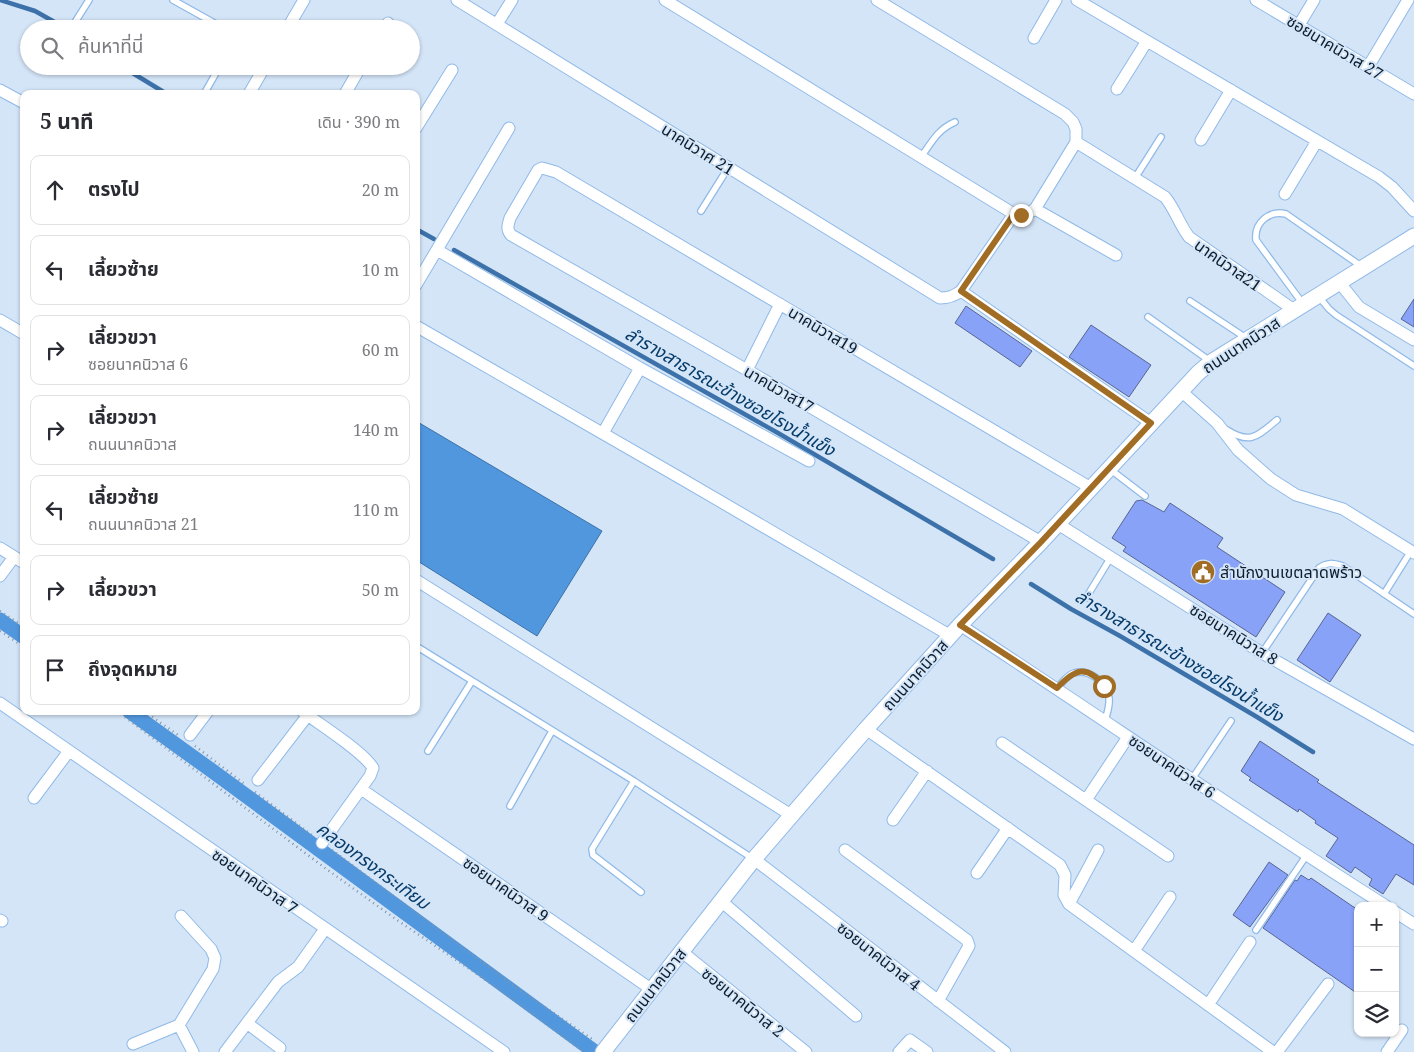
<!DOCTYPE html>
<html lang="th">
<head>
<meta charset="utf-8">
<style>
	body { margin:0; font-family:"Noto Serif","Noto Sans Thai",serif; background:#f2f2f3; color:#2b2b33 }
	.controls { position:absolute; right:15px; bottom:15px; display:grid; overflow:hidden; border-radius:10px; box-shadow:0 1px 4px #0004 }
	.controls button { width:45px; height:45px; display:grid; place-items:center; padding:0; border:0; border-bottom:1px solid #e1e1e2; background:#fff; color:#2b2b33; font:25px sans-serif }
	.stop { position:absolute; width:15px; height:15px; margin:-11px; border:4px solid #a16d25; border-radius:50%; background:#fff }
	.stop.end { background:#a16d25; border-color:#fff; box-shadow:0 1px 5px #0008 }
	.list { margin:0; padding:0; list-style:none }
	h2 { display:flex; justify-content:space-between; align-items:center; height:65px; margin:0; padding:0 20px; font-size:21px }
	h2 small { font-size:16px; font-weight:400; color:#7c7c81 }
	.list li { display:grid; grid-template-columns:32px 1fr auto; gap:15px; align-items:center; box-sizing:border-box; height:70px; margin:0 10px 10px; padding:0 10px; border:1px solid #e1e1e2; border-radius:10px }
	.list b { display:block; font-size:19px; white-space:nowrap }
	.list p { margin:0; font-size:16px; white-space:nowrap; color:#7c7c81 }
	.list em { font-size:16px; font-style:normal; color:#7c7c81 }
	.icon { flex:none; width:28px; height:28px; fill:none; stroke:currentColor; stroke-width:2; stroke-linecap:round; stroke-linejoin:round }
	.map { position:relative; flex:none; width:1414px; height:1052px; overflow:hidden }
	.search { position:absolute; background:#fff; box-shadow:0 1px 4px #0004; left:20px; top:20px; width:400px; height:55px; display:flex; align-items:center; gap:12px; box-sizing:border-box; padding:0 18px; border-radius:28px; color:#7c7c81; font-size:19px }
	.panel { position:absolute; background:#fff; box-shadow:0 1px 4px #0004; left:20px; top:90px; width:400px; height:625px; border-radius:10px }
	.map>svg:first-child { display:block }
	.water { fill:#5197de; stroke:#3c72a9 }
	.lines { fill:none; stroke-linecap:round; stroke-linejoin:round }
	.stream { stroke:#3c72a9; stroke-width:4.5 }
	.canal { stroke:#5197de; stroke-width:15 }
	.building { fill:#88a2f7; stroke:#566595 }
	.lane-casing { stroke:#90bae7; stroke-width:8 }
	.street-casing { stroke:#90bae7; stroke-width:13 }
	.secondary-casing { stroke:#90bae7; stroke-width:17 }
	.path { stroke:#8394a5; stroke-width:2.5; stroke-dasharray:1 4; stroke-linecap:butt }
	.lane { stroke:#fff; stroke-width:5.5 }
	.street { stroke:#fff; stroke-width:11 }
	.secondary { stroke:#fff; stroke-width:15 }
	.route { stroke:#a16d25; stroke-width:6 }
	.labels { text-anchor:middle; stroke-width:4; stroke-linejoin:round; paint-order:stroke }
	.street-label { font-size:16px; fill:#0c1d2d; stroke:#d4e5f8 }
	.poi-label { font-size:16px; fill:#0c1d2d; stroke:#d4e5f8; text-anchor:start }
	.water-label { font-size:18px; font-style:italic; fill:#073c6a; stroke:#d4e5f8 }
</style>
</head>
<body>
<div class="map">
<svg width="1414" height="1052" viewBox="0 0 1414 1052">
	<rect width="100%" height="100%" fill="#d4e5f8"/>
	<path class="water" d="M416 421 602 531 537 636 416 560Z"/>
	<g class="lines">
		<path class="stream" d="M0 0 35 11 67 29
			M121 66 167 94
			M416 229 434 239
			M454 250 778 433 993 559
			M1031 584 1071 609 1120 636 1257 717 1313 752"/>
		<path class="canal" d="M0 620 24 637
			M129 711 211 770 595 1052"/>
	</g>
	<path class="building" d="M1414 299V327L1401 319Z
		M966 306 1032 351 1020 367 955 323Z
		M1091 325 1151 365 1129 397 1069 357Z
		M1142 500 1164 512 1170 503 1223 538 1217 547 1285 592 1256 637 1123 551 1126 547 1112 538 1136 501Z
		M1328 613 1361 635 1330 682 1297 660Z
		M1260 741 1319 780 1317 782 1414 845V885L1396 874 1383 894 1369 885 1372 879 1355 867 1351 873 1326 856 1338 838 1315 823 1316 821 1299 809 1298 812 1249 780 1251 778 1241 771Z
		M1269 862 1288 875 1250 927 1233 915Z
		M1301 875 1309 880 1311 878 1358 910V994L1263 928 1295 880 1297 881Z"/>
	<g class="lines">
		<g class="lane-casing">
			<path id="lane" d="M173 0 225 29
				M72 27 89 0
				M204 94 220 66
				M921 157C932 142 937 130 955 122
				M1135 178 1161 137
				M701 211 728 168
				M1319 297 1329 309 1336 315 1414 366
				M1190 301 1246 338
				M1303 304 1256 240C1254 222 1270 210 1286 214L1361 266
				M1148 317 1210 361
				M1227 430C1251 445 1257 436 1277 420
				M1111 470 1145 496
				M1384 594 1411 551
				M1086 598 1111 557
				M416 646 634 781 752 858
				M1262 653 1319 568C1327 562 1333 563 1343 566L1414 614
				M1057 688C1062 683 1067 675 1074 673 1089 668 1107 683 1109 698 1110 706 1107 713 1105 721
				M428 751 472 681
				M1192 779 1231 721
				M634 781 592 849 593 855 641 892
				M510 806 552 731
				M1256 930 1306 856"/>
		</g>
		<g class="street-casing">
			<path id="street" d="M457 0 940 298C949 298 954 296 961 291L1014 214H1027L1035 209 1076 142V129L1073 122 1065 114 877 0
				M665 0 1014 214
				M1077 0 1379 177 1392 187 1414 211
				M1256 0 1414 94
				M497 24 512 0
				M1299 25 1314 0
				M287 29 304 0
				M384 29 388 23
				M1034 38 1056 0
				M1368 67 1408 0
				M1117 89 1147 41
				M0 90 24 103
				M249 94 265 66
				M345 94 361 66
				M416 128 452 70
				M1201 140 1231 90
				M1076 142 1165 197C1175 209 1179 224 1189 237L1294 310
				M1285 194 1317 141
				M1035 209 1116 255
				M437 250 640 368 809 461
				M1339 282 1359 307 1414 340
				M416 285 509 128
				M961 291 1151 423
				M0 320 24 334
				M416 326 682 479 951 636
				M747 370 780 304
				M1181 391 1217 423 1238 450 1271 479 1296 495 1343 509 1414 553
				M603 433 640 368
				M1058 524 1262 653 1414 739
				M1041 542 747 370 511 235C506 229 508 225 510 218L538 170 542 168 556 172 1091 488
				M0 548 24 563
				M0 576 14 557
				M416 580 791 815
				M960 625C1102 718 1242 815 1386 906
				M0 703 504 1052
				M302 711C319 724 364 752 373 768L370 776 322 843
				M866 729 1060 865 1065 875 1064 895 1069 904 1273 1052
				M190 735 208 711
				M1002 743 1168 856
				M258 780 308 715
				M361 789 651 989
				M34 798 69 751
				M1086 800 1128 737
				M893 820 927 771
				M845 850 967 940 969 946 938 1001
				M754 859 1005 1052
				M977 873 1008 828
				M721 901 856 1016
				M1069 904 1098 850
				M1395 912 1414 924
				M181 916 211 949 215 958 213 969 179 1025 193 1052
				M0 920 2 921
				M681 951 806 1052
				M1134 951 1170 897
				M1208 1005 1250 942
				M247 1023 280 1048
				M133 1044 179 1025
				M225 1052 278 982 298 967 325 929
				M899 1052 910 1040 927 1052
				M1277 1052 1328 984
				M1387 1052 1402 1030"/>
		</g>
		<g class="secondary-casing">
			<path id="secondary" d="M603 1052 754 859 866 729 960 625 1041 542 1198 373 1211 362 1414 236"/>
		</g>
		<path class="path" d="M0 611 24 627
			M0 631 24 647
			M117 711 325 868 397 920 499 989 584 1052
			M144 711 178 735
			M195 746 246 785
			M255 792 312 835
			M332 850 511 984 595 1041"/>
		<use href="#lane" class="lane"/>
		<use href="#street" class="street"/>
		<use href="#secondary" class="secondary"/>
	</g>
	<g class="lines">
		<path class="route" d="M1021 215 1014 214 961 291 1151 423 1041 542 960 625 1057 688C1074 670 1086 663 1104 686"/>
	</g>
	<defs>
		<g id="civic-disc" transform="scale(1.25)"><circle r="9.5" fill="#a16d25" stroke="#d4e5f8"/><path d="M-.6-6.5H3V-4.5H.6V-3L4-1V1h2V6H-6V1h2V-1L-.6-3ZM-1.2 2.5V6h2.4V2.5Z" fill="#fff"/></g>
	</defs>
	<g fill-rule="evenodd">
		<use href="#civic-disc" x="1203" y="572"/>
	</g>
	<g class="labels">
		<g class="street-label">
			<text transform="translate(1335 47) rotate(31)" y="6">ซอยนาคนิวาส 27</text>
			<text transform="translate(698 149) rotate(32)" y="6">นาคนิวาศ 21</text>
			<text transform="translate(1228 265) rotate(35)" y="6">นาคนิวาส21</text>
			<text transform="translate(823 330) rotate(31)" y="6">นาคนิวาส19</text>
			<text transform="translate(1241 345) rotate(-33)" y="6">ถนนนาคนิวาส</text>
			<text transform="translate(779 389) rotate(30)" y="6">นาคนิวาส17</text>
			<text transform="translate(1234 634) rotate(32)" y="6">ซอยนาคนิวาส 8</text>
			<text transform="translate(915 675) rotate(-48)" y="6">ถนนนาคนิวาส</text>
			<text transform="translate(1172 766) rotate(34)" y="6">ซอยนาคนิวาส 6</text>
			<text transform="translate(255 881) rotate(35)" y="6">ซอยนาคนิวาส 7</text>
			<text transform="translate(506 889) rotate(35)" y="6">ซอยนาคนิวาส 9</text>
			<text transform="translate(879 956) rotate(38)" y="6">ซอยนาคนิวาส 4</text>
			<text transform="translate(655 985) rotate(-52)" y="6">ถนนนาคนิวาส</text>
			<text transform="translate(743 1002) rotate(39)" y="6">ซอยนาคนิวาส 2</text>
		</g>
		<g class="poi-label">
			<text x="1220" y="578">สำนักงานเขตลาดพร้าว</text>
		</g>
		<g class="water-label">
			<text transform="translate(730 392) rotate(30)" y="6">ลำรางสาธารณะข้างซอยโรงน้ำแข็ง</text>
			<text transform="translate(1179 656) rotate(31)" y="6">ลำรางสาธารณะข้างซอยโรงน้ำแข็ง</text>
			<text transform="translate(373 866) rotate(36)" y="6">คลองทรงกระเทียม</text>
		</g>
	</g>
</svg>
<div class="controls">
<button>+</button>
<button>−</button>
<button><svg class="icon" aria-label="layers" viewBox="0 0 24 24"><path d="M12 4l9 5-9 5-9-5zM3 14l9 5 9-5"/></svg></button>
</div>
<div class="stop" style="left:1104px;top:686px"></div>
<div class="stop end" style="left:1021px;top:215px"></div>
<div class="search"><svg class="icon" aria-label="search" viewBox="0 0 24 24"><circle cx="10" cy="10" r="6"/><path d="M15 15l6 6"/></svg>ค้นหาที่นี่</div>
<section class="panel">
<h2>5 นาที<small>เดิน · 390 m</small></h2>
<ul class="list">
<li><svg class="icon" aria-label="ahead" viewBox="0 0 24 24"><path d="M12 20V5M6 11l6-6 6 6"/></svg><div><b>ตรงไป</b></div><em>20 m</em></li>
<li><svg class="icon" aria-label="left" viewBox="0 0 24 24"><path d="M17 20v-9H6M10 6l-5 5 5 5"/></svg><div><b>เลี้ยวซ้าย</b></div><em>10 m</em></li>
<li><svg class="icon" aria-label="right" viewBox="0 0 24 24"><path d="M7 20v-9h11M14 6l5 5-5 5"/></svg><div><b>เลี้ยวขวา</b><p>ซอยนาคนิวาส 6</p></div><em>60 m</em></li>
<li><svg class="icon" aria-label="right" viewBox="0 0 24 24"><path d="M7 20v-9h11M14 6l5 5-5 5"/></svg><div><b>เลี้ยวขวา</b><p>ถนนนาคนิวาส</p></div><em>140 m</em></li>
<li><svg class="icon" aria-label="left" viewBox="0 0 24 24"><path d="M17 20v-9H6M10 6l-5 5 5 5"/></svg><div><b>เลี้ยวซ้าย</b><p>ถนนนาคนิวาส 21</p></div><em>110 m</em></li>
<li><svg class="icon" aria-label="right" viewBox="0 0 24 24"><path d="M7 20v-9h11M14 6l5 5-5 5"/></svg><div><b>เลี้ยวขวา</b></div><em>50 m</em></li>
<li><svg class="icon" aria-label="arrive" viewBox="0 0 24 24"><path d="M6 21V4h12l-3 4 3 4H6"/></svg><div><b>ถึงจุดหมาย</b></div></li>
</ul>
</section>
</div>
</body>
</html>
